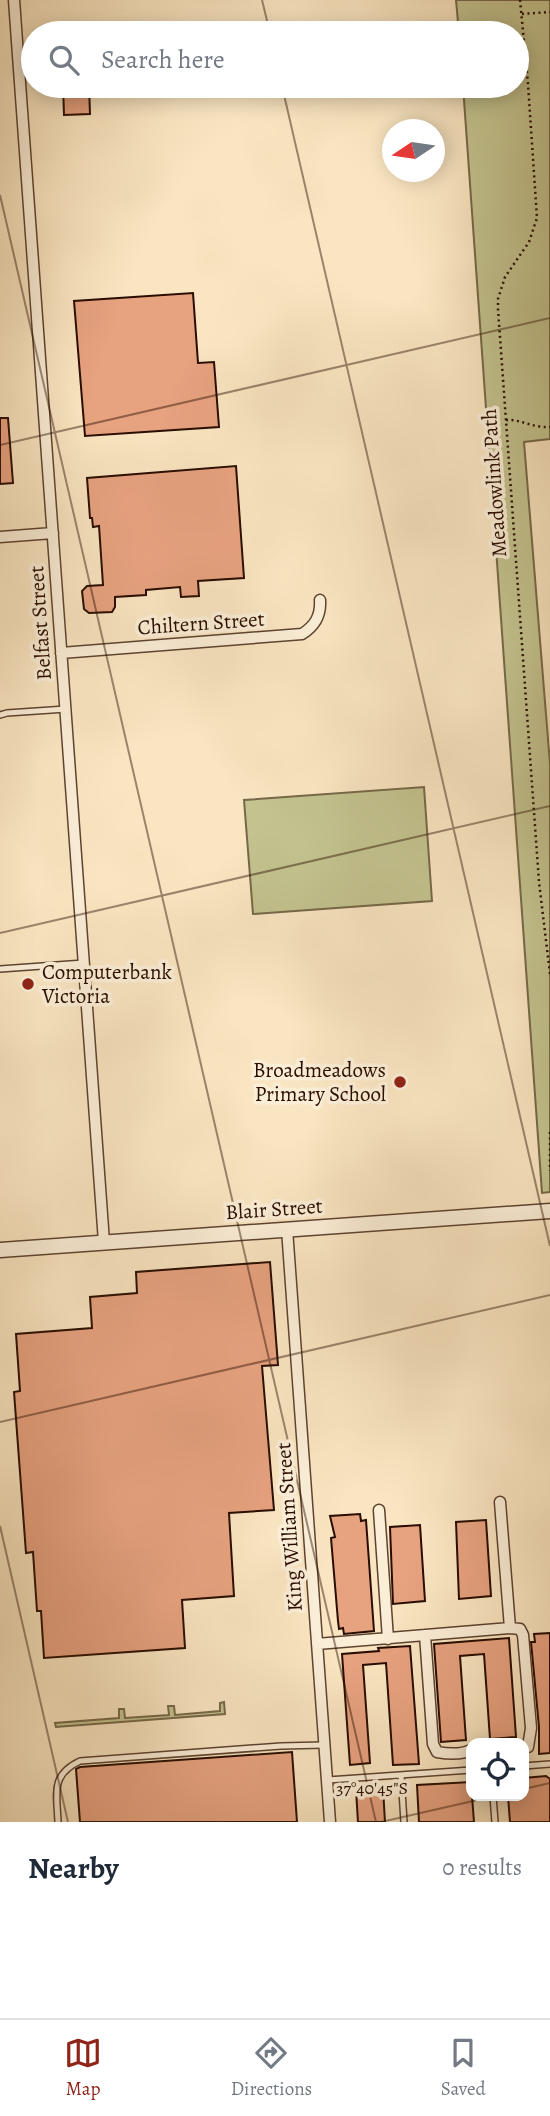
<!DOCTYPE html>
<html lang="en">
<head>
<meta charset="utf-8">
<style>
	body { margin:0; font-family:Alegreya,serif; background:#f6f6f7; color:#1f2937 }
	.controls { position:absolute; right:21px; bottom:21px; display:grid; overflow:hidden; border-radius:14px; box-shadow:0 4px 18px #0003 }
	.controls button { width:63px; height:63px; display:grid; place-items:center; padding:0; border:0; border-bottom:2px solid #e0e1e3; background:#fff; color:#1f2937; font:35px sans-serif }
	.compass { position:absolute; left:382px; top:119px; width:63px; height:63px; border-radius:50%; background:#fff; box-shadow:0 4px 18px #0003; rotate:257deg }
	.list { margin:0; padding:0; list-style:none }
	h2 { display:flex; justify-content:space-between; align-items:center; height:91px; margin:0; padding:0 28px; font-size:30px }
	h2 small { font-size:23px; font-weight:400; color:#747a83 }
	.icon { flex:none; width:38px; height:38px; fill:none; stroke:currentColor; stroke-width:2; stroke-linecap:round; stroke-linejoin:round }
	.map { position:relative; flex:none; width:550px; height:1822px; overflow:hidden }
	.search { position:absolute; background:#fff; box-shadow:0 4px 18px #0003; left:21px; right:21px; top:21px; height:77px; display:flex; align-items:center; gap:18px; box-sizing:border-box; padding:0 24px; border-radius:38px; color:#747a83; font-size:26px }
	.sheet { height:196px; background:#fff }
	nav { display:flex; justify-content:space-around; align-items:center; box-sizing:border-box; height:98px; border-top:2px solid #e0e1e3; background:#fff; font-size:19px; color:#747a83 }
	nav a { display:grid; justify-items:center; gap:4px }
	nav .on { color:#8f2418 }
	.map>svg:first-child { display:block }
	.green { fill:#c3c38f; stroke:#766848; stroke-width:2 }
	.building { fill:#e7a280; stroke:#290d00; stroke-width:2 }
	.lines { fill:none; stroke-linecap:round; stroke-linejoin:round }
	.service-casing { stroke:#5d4330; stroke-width:8 }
	.minor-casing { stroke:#5d4330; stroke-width:13 }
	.tertiary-casing { stroke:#5d4330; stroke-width:17 }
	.path { stroke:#290d00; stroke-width:2.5; stroke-dasharray:2 3.5; stroke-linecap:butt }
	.service { stroke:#fbeed7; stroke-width:5 }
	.minor { stroke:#fbeed7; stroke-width:10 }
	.tertiary { stroke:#fbeed7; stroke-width:14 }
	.ticks { fill:none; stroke:#290d00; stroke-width:2; stroke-opacity:0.45 }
	.poi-dot { fill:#8f2418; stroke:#fbeed7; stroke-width:2.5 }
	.labels { text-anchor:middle; stroke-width:7; stroke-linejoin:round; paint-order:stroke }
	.street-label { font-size:21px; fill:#290d00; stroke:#fbeed7 }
	.poi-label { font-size:21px; fill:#290d00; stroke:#fbeed7; text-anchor:start }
	.ticks-label { font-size:18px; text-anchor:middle; fill:#290d00; stroke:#fbeed7; stroke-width:7; stroke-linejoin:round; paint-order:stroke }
</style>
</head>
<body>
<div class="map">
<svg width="550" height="1822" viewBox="0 0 550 1822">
	<rect width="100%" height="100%" fill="#f9e5c1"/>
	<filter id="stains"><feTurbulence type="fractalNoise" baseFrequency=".00286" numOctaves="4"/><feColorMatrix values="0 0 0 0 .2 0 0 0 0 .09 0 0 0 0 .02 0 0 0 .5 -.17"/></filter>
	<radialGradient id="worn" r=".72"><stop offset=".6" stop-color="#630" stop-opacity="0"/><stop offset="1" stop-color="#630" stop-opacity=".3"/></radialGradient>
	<path class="green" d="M456 0H550V439L524 442 550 764V1192L542 1193 463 86H517V33H459Z
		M424 787 432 901 253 914 244 800Z
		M224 1702 225 1714 56 1727 55 1723 119 1718V1709H124L125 1718 169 1715 168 1706H174L175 1715 220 1711V1703Z"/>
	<path class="building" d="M63 86H89L90 114 64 115Z
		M193 293 198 363 214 362 219 427 85 436 74 301Z
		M0 418H8L13 483 0 484Z
		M236 466 244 578 198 581 199 596 181 597 180 587 146 590V595L115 597V607L112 612 89 613 84 609 82 591 87 586 103 585 99 526 93 527 92 518H90L87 478Z
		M270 1262 278 1365 262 1366 274 1510 229 1513 234 1596 182 1600 185 1648 44 1658 41 1611H37L33 1552 26 1553 14 1392 20 1391 16 1334 92 1328 90 1297 137 1293 136 1272Z
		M360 1514 361 1521 366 1520 374 1631 344 1634 343 1628 339 1629 338 1621 331 1538 335 1537 330 1516Z
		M486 1520 491 1596 459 1599 456 1522Z
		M420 1525 425 1601 393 1604 390 1527Z
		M550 1633V1753L539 1754V1727L531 1642H535L534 1634Z
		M509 1638 516 1737 490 1739 484 1654 460 1656 466 1740 441 1742 434 1644Z
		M410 1646 419 1764 393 1765 386 1663 363 1665 370 1763 350 1765 342 1654 379 1651 378 1648Z
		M292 1752 297 1822H80L76 1769 80 1767Z
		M546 1776 550 1779V1822H510L508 1796H524V1778Z
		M471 1782 474 1822H419L417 1785Z
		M383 1788 385 1822H358L356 1790Z"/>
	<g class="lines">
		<g class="service-casing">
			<path id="service" d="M0 715 7 713 66 709
				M0 969 84 963
				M524 1766 550 1764
				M401 1775 404 1822
				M328 1780 471 1770
				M493 1796 495 1822
				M58 1822C57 1794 50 1775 80 1761L281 1746 324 1745"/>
		</g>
		<g class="minor-casing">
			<path id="minor" d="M14 0 104 1242
				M0 537 53 533
				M61 653 302 634C315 626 321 616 320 600
				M287 1229 330 1822
				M500 1502 510 1628
				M379 1510 388 1639
				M425 1635 433 1744 437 1752C448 1754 461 1755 471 1750
				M317 1644 510 1628 520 1629 523 1635 531 1728 528 1747 524 1748"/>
		</g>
		<g class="tertiary-casing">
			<path id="tertiary" d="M0 1250 550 1211"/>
		</g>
		<path class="path" d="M520 0 528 84 537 218 529 242 505 277 498 299V309L539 882 550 974
			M522 14 550 12
			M506 420C521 419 532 428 550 427
			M550 1132V1171"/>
		<use href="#service" class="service"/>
		<use href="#minor" class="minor"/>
		<use href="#tertiary" class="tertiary"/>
	</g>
	<path class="ticks" d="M262 0 270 33M282 86 550 1246M0 195 376 1822M0 445 550 318M0 933 550 806M0 1422 550 1295M0 1526 68 1822M524 1789 550 1783M381 1822 495 1796"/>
	<g class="poi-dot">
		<circle cx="28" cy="984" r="7"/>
		<circle cx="400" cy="1082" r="7"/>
	</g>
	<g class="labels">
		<g class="street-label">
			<text transform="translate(494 483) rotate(-94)" y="7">Meadowlink Path</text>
			<text transform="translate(40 623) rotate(-94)" y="7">Belfast Street</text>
			<text transform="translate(201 623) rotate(-4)" y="7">Chiltern Street</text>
			<text transform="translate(274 1209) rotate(-4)" y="7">Blair Street</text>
			<text transform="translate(289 1527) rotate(-94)" y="7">King William Street</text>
		</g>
		<g class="poi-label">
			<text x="42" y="979">Computerbank<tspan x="42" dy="24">Victoria</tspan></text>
			<text x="386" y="1077" text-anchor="end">Broadmeadows<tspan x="386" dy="24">Primary School</tspan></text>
		</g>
	</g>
	<g class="ticks-label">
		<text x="372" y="1794">37°40'45"S</text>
	</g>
	<rect width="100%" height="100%" filter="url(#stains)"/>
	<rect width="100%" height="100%" fill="url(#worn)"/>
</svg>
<div class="controls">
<button><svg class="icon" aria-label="locate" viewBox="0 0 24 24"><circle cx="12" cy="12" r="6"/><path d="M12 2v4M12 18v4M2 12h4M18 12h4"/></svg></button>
</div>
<svg class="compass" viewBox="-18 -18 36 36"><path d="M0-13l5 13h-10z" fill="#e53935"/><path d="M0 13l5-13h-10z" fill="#747a83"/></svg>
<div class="search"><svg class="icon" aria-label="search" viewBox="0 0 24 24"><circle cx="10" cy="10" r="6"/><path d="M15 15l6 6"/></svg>Search here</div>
</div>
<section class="sheet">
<h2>Nearby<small>0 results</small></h2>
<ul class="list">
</ul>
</section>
<nav>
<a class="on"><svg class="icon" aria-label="map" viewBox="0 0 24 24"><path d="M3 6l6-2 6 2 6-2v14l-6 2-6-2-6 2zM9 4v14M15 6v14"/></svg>Map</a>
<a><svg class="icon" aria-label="directions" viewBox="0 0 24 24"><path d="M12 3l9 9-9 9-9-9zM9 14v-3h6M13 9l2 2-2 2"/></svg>Directions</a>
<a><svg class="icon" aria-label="saved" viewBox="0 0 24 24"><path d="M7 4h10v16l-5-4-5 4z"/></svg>Saved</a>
</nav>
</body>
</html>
